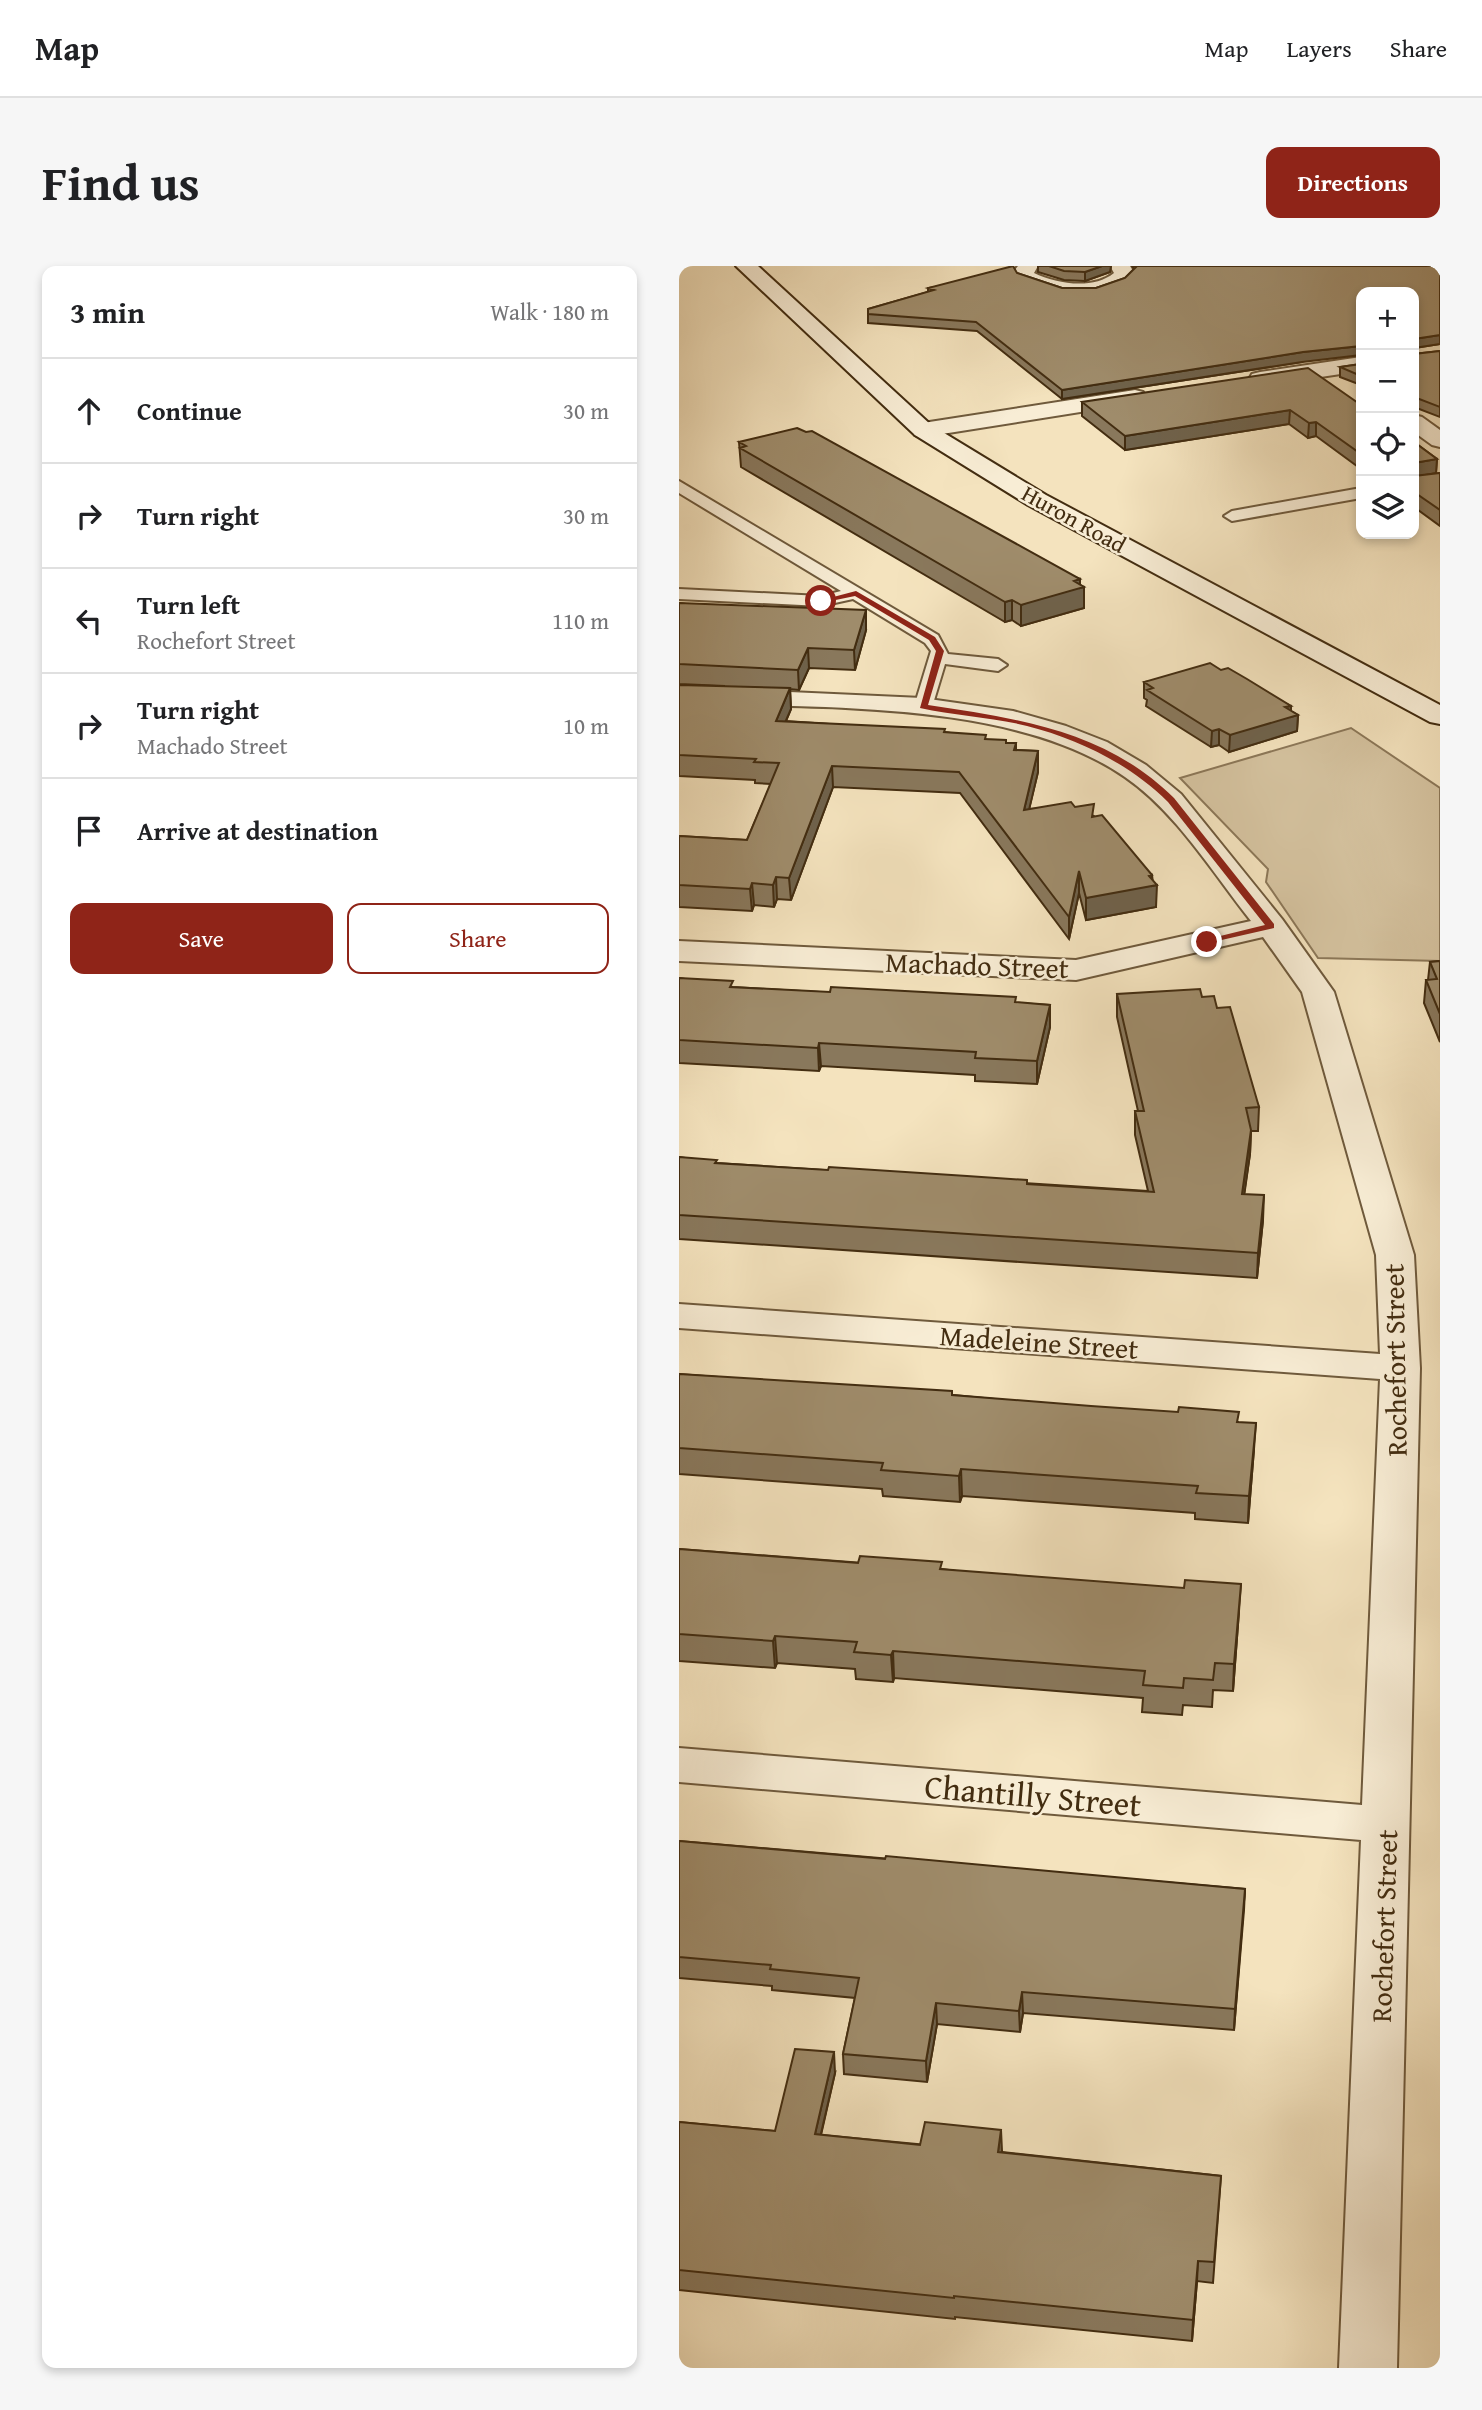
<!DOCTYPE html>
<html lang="en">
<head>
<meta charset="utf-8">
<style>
	body { margin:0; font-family:"Gentium Book Plus",serif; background:#f6f6f6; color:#202124 }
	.controls { position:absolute; right:21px; top:21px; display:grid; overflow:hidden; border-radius:14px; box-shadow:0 4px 10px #0003 }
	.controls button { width:63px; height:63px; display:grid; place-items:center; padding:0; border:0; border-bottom:2px solid #e0e0e0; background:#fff; color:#202124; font:35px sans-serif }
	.stop { position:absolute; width:21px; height:21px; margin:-16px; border:5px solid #8f2418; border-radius:50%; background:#fff }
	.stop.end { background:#8f2418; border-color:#fff; box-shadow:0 2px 7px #0008 }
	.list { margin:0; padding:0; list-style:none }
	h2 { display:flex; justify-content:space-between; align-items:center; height:91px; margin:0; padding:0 28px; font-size:30px }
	h2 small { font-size:23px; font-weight:400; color:#757577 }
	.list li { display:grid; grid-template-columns:46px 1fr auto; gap:21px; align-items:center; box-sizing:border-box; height:105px; padding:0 28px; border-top:2px solid #e0e0e0 }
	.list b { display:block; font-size:26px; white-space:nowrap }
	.list p { margin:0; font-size:23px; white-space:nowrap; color:#757577 }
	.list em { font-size:23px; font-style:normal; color:#757577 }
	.actions { display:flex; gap:14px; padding:21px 28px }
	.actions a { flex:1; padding:16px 0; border:2px solid #8f2418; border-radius:14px; text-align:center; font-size:24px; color:#8f2418 }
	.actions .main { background:#8f2418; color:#fff }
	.icon { flex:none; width:38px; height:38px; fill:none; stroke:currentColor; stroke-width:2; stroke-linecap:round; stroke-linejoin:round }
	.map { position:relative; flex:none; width:761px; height:2102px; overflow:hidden; border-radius:14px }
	header { display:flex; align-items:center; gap:42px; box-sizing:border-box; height:98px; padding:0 35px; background:#fff; border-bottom:2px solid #e0e0e0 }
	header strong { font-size:33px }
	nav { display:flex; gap:38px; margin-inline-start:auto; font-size:24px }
	.intro { display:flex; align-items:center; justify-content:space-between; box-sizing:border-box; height:168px; padding:0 42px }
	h1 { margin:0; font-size:49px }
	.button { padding:18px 32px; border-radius:14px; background:#8f2418; color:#fff; font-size:24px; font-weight:700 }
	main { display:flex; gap:42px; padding:0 42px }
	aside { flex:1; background:#fff; border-radius:14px; box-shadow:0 4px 10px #0003 }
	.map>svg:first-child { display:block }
	.green { fill:#d6c4a1; stroke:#8c7859; stroke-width:2 }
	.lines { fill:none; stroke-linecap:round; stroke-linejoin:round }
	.service-casing { stroke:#6f5a3c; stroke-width:4 }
	.minor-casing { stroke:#6f5a3c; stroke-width:4 }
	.secondary-casing { stroke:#432d11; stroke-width:4 }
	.service { fill:#f8edd5; fill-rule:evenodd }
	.minor { fill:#f8edd5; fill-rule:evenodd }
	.secondary { fill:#f8edd5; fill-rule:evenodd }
	.wall { fill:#89785c; stroke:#432d11; stroke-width:2 }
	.shaded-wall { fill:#6f624b; stroke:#432d11; stroke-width:2 }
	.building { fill:#9f8c6b; stroke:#432d11; stroke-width:2 }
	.route { fill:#8f2418 }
	.labels { text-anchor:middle; stroke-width:5; stroke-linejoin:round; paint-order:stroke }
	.far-street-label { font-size:23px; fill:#432d11; stroke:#f8edd5 }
	.street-label { font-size:28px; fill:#432d11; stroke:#f8edd5 }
	.near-street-label { font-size:33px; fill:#432d11; stroke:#f8edd5 }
</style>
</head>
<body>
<header>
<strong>Map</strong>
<nav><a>Map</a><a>Layers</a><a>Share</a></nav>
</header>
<div class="intro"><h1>Find us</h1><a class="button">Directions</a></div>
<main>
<aside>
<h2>3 min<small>Walk · 180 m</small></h2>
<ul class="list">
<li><svg class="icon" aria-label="ahead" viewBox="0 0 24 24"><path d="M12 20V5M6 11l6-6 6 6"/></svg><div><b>Continue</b></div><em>30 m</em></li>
<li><svg class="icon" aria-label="right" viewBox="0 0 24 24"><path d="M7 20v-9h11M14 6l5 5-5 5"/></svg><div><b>Turn right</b></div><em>30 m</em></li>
<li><svg class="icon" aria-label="left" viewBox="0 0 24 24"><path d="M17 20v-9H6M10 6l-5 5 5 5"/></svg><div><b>Turn left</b><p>Rochefort Street</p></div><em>110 m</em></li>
<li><svg class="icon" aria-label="right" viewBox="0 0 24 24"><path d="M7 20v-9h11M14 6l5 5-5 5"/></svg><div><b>Turn right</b><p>Machado Street</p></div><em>10 m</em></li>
<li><svg class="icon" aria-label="arrive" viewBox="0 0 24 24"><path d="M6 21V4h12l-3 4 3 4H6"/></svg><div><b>Arrive at destination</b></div></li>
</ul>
<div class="actions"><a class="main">Save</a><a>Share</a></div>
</aside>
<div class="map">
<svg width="761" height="2102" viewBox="0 0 761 2102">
	<rect width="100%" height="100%" fill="#f4e3be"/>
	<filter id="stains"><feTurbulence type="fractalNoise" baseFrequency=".00286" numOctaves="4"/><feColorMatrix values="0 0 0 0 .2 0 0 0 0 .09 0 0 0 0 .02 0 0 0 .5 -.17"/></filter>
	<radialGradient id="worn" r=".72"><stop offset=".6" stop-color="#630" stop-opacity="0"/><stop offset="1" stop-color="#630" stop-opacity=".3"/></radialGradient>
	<path class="green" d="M672 462 761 522V695L639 692 587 616 589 603 501 512Z"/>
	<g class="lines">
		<g class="service-casing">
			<path id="service" d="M0 215 259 369 269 388 319 393 328 399 319 405 266 398 253 441 244 447 235 441 252 385 246 377 174 333 142 340 0 333V323L142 330 162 325 0 227Z
				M682 222V232L553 255 545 250 553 245Z"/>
		</g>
		<g class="minor-casing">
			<path id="minor" d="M339 0H359L355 7C378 18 414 24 435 7L431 0H451L456 8C431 42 371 30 339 14L335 5Z
				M682 91V105L581 120 573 118 570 113 573 108 581 106Z
				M456 124 464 126 467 131 464 136 244 171 236 169 233 164 236 159 244 157Z
				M735 149 743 151 761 164V181L753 179 735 166Z
				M0 421 243 432 334 445 387 460 428 476 467 499 502 528 603 653 655 726 735 989 741 1102 718 2102H660L682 1574 0 1516V1482L683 1539 701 1113 0 1062V1038L701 1088 697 989 623 726 584 671 397 714 0 695V675L397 694 572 655C534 607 496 545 446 511 332 432 135 443 0 437Z"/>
		</g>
		<g class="secondary-casing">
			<path id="secondary" d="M57 0H79L252 159 367 229 761 439V458L751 456 349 239 236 169Z"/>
		</g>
		<use href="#service" class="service"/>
		<use href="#minor" class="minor"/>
		<use href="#secondary" class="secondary"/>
	</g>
	<path class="wall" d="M359 0H432L431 6 406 15 385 14 359 6Z
		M453 0H761V78L735 82V26L623 96 383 133 298 65 189 57V43L249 26V22L338 7 383 22H417L446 12 455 3Z
		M761 85V151L735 141V88Z
		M682 98V119L661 111V101Z
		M403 136 682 139V203L637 170 629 172 610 158 446 184 403 150Z
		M60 176 401 313V319L405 321V342L342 360 333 354 326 356 62 201Z
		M735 176 758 193 757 207 745 209 761 207V260L735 241Z
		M0 337 187 364 176 404 130 402 120 424 111 423 112 443 107 455 266 466 328 477H337V484L359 485V506L350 543 396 541 415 550 473 609 477 641 407 654 400 627 390 673 281 527 154 521 112 634 98 633 95 641 75 639 73 645 0 641V570L68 574 92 518 76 517V514L0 510V419L46 420 0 418Z
		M542 404 612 440V445L619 449 618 465 550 486 540 479 532 481 467 440 468 434 465 432V416Z
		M761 695V776L745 737 747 714H749L751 696Z
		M0 712 54 721 371 739V761L358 818 296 815V809L142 800 140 805 0 797Z
		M438 728 523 731 538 742 580 841 579 865H572L571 888 565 928 584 954 578 1012 0 973V891L38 897 469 925 456 869V845H459L438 751Z
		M0 1108 274 1129 559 1156 575 1183 569 1257 516 1253V1247L283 1230 281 1236 204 1230 203 1223 0 1208Z
		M0 1283 263 1303 560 1345 554 1425 534 1424 533 1441 504 1439 503 1449 463 1446 464 1432 215 1412 214 1416 177 1413 176 1403 98 1397 96 1402 0 1395Z
		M0 1575 566 1623 555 1764 344 1747 341 1766 258 1758 248 1816 165 1808 164 1788 176 1732 93 1724V1720L0 1712Z
		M156 1807 142 1869 323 1886 542 1910 534 2017 518 2015 513 2075 276 2051V2053L0 2024V1856L96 1865Z"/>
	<path class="shaded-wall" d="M423 0H432L431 6 406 15V6Z
		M761 69V78L735 82V73Z
		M682 80V89L623 96 383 133V124L624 86Z
		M611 144 610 158 446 184V170Z
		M637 156V170L629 172 630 157Z
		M758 193 757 207 735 211V197Z
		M401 313V322L405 321V342L342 360V339L395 315Z
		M333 334V354L326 356V336Z
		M187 344V364L176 404 175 384Z
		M129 382 130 402 120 424 119 404Z
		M111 422 112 443 98 475 97 455Z
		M612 440V451L619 449 618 465 550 486 551 469 606 441Z
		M540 463V479L532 481 533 465Z
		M359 485V506L345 565V544Z
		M153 500 154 521 112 634 110 612Z
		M400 605V627L390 673V651Z
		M473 609V620L478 619 477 641 407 654V632Z
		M97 611 98 633 95 641 94 619Z
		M73 617 75 639 73 645 71 623Z
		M371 739V761L358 818V795Z
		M140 777 142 800 140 805 139 782Z
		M572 864 571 888 562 952 563 928Z
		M585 929 584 954 578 1012 579 987Z
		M577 1157 575 1183 569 1257 570 1230Z
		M282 1203 283 1230 281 1236 280 1210Z
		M562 1318 560 1345 554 1425 555 1398Z
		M96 1370 98 1397 96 1402 94 1375Z
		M214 1385 215 1412 214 1416 212 1389Z
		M566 1623 565 1644 555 1764 556 1743Z
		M343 1726 344 1747 341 1766 340 1745Z
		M257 1737 258 1758 248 1816 247 1795Z
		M155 1786 156 1807 137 1889 136 1868Z
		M322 1864 323 1885 319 1907V1886Z
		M519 1995 518 2015 513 2075 514 2054Z"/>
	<path class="building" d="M334 0 338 7 383 22H417L446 12 458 0H761V69L735 73V26H682V80L624 86 383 124 297 56 189 48V43L255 24 249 22Z
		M370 0H423L406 6 385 5Z
		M761 85V141L735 131V88Z
		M682 98V110L661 101Z
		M629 102 682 139V188L637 156 630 157 611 144 446 170 403 136Z
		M118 162 127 166 133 165 401 313 395 315 405 321 342 339 333 334 326 336 61 182 67 180 60 176Z
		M735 176 758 193 735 197Z
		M761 207V244L735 226V210Z
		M0 337 187 344 175 384 129 382 119 404 0 398Z
		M531 397 542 404 549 402 568 413 612 440 606 441 619 449 551 469 540 463 533 465 468 424 474 422 465 416Z
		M0 419 111 422 97 455 266 463 265 466 307 469 306 473 327 474V477H337L335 484 359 485 345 544 392 536 396 541 415 538 413 551 423 549 473 609 470 610 478 619 407 632 400 605 390 651 280 506 153 500 110 612 97 611 94 619 73 617 71 623 0 619V570L68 574 100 497 75 496 77 493 0 489Z
		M761 695V748L747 714 758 713 751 696Z
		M0 712 54 715 51 721 151 726 152 721 337 731 336 736 371 739 358 795 296 792 297 786 140 777 139 782 0 774Z
		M521 723 523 731 535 730 538 742 551 741 580 841 567 842 572 864 563 928 585 929 579 987 0 949V891L38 894 36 897 149 904 150 901 288 910 348 914V918L475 926 456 845H465L438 728Z
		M0 1108 273 1125V1129L412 1140 499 1146 500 1141 560 1146 558 1156 577 1157 570 1230 517 1227 519 1220 282 1203 280 1210 202 1204 204 1197 0 1182Z
		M0 1283 179 1297 181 1290 263 1296 261 1303 505 1322 506 1314 562 1318 555 1398 536 1397 534 1414 505 1412 504 1422 464 1419 466 1405 214 1385 212 1389 175 1386 178 1376 96 1370 94 1375 0 1368Z
		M0 1575 206 1593 207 1590 566 1623 556 1743 343 1726 340 1745 257 1737 247 1795 164 1788 180 1712 91 1703 92 1699 0 1691Z
		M116 1783 155 1786 136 1868 241 1879 246 1856 322 1864 319 1886 542 1910 535 1996 519 1995 514 2054 275 2030V2032L0 2004V1856L96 1865Z"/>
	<path class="route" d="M177 325 256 371 265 385 249 439C340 453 426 464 495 532L595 658V662L525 678V674L586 659 489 536C451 498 399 473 348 460 313 451 276 450 241 442L257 385 250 374 176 330 142 337 139 335Z"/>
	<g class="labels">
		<g class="far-street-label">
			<text transform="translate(395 253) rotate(29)" y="8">Huron Road</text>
		</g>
		<g class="street-label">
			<text transform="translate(298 699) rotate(2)" y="10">Machado Street</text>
			<text transform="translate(360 1076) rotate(4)" y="10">Madeleine Street</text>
			<text transform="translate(716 1094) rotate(-91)" y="10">Rochefort Street</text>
			<text transform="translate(705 1660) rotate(-88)" y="10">Rochefort Street</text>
		</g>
		<g class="near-street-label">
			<text transform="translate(354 1529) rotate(5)" y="12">Chantilly Street</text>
		</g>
	</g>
	<rect width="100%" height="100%" filter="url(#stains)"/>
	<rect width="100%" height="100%" fill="url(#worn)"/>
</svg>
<div class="controls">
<button>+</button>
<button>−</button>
<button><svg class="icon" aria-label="locate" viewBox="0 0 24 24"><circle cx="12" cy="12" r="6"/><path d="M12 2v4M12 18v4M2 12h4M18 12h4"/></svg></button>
<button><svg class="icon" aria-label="layers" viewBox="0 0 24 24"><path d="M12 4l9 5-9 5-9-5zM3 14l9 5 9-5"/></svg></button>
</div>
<div class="stop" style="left:142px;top:335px"></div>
<div class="stop end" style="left:528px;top:676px"></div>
</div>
</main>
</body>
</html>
